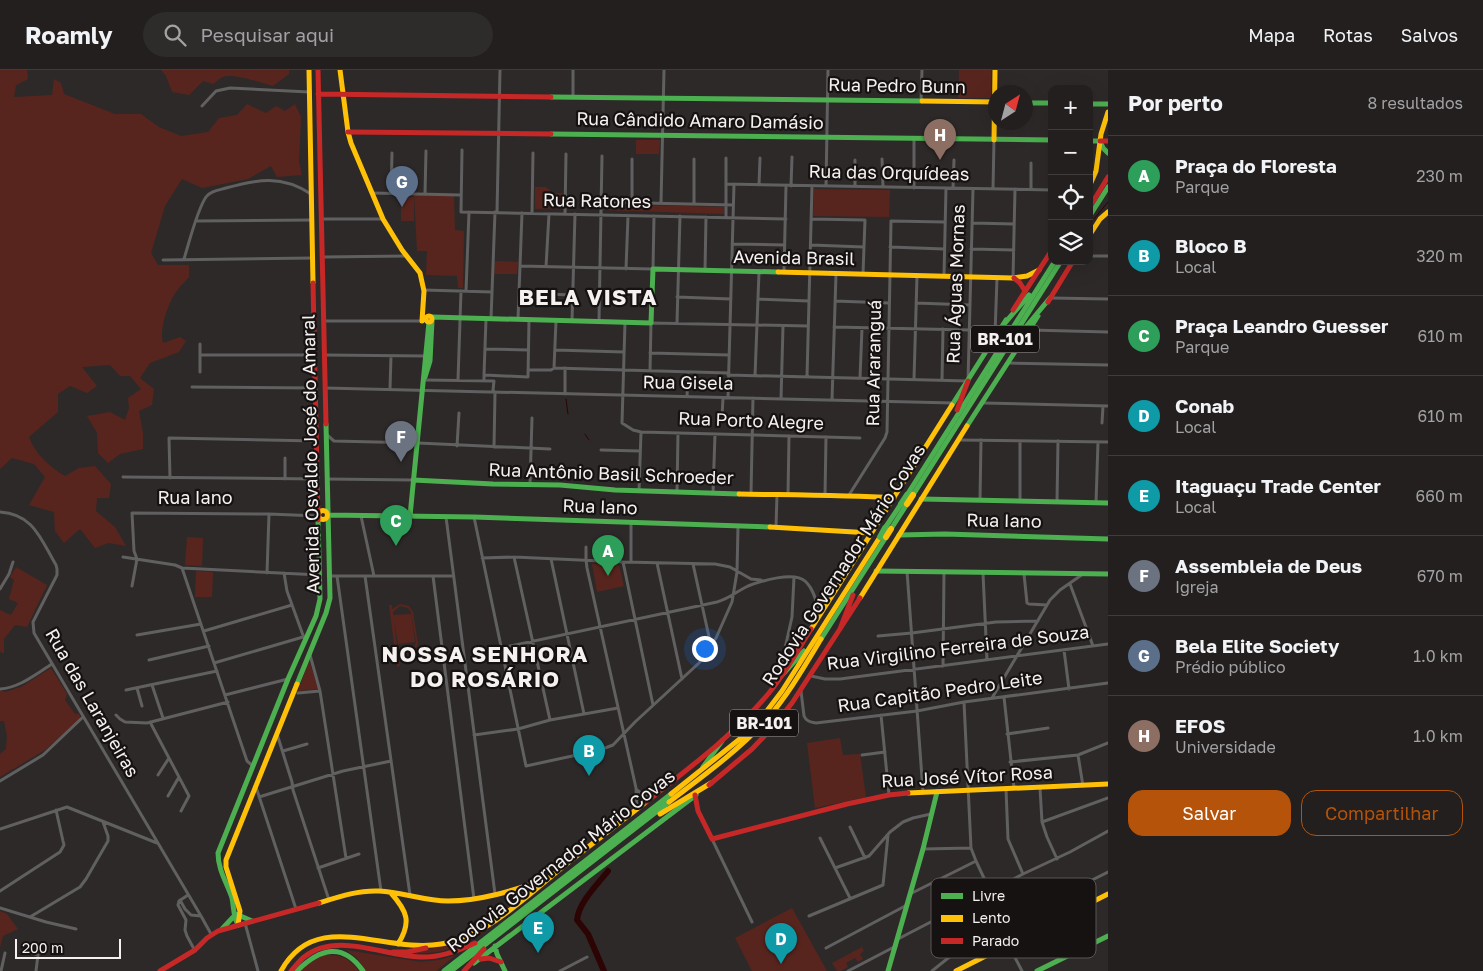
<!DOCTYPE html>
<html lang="pt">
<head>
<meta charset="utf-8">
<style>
	body { margin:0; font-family:"Golos Text",sans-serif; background:#2e2c2b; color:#f1f3f6 }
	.controls { position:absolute; right:15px; top:15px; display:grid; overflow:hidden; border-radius:10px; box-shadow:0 5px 20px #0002 }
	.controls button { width:45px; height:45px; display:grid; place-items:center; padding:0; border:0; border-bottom:1px solid #3f3d3c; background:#221f1e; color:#f1f3f6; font:25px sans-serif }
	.compass { position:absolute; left:988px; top:15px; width:45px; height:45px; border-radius:50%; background:#221f1e; box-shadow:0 5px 20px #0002; rotate:36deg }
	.scale { position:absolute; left:15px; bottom:12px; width:106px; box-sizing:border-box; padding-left:5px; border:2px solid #f5f1f0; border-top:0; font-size:14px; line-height:18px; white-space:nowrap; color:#f5f1f0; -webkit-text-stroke:4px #151211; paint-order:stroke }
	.you { position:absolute; left:704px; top:578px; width:18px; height:18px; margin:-12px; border:4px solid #fff; border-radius:50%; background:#1a73e8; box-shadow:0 0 0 8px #1a73e833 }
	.badge { display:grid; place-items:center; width:32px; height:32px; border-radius:50%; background:#b45309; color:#fff; font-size:16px; font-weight:700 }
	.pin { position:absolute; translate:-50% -41px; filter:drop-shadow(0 1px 2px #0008) }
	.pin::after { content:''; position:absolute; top:26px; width:18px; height:15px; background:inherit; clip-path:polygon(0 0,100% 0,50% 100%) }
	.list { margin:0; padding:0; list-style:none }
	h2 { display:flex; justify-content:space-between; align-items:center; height:65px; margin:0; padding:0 20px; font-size:21px }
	h2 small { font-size:16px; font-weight:400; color:#a2a2a4 }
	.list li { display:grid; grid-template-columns:32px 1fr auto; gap:15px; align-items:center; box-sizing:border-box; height:80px; padding:0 20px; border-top:1px solid #3f3d3c }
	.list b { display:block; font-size:19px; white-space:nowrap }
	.list p { margin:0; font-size:16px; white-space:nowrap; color:#a2a2a4 }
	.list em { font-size:16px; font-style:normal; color:#a2a2a4 }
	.actions { display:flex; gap:10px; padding:15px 20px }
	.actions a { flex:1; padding:11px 0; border:1px solid #b45309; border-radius:15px; text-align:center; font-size:18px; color:#b45309 }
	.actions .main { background:#b45309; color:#fff }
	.icon { flex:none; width:28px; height:28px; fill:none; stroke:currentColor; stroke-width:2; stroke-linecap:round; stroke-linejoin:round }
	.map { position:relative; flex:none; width:1108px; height:901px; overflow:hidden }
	header { display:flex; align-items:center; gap:30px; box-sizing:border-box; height:70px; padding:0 25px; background:#221f1e; border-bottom:1px solid #3f3d3c }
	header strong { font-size:24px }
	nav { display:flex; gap:28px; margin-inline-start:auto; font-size:18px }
	.search { width:350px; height:45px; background:#2e2c2b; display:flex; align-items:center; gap:12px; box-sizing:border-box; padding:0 18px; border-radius:28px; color:#a2a2a4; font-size:19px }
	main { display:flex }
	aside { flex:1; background:#221f1e }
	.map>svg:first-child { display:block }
	.green { fill:#58251e; fill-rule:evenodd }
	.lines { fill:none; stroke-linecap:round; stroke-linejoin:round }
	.stream { stroke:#2d0404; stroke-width:1 }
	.river { stroke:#2d0404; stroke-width:6 }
	.street { stroke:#606060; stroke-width:3 }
	.fast { stroke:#4caf50; stroke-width:5 }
	.slow { stroke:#ffc107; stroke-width:5 }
	.jam { stroke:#c62828; stroke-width:5 }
	.fast-bridge { stroke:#4caf50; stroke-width:6 }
	.slow-bridge { stroke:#ffc107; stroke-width:6 }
	.labels { text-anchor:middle; stroke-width:4.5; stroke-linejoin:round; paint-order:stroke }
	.shield { fill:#151211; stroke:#b2aead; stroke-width:1 }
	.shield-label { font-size:16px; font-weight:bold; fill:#f5f1f0 }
	.street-label { font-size:18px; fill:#f5f1f0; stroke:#151211 }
	.district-label { font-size:22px; font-weight:bold; letter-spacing:1px; fill:#f5f1f0; stroke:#151211 }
	.key { fill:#151211; stroke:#585554; stroke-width:1 }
	.key-label { font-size:14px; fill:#f5f1f0 }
</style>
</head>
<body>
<header>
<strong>Roamly</strong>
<div class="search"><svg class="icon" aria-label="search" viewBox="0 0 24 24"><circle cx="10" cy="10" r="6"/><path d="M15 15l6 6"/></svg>Pesquisar aqui</div>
<nav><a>Mapa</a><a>Rotas</a><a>Salvos</a></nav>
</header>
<main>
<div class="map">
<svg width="1108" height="901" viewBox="0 0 1108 901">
	<rect width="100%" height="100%" fill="#2d2928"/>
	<path class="green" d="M0 0H27L28 9 16 15 14 27 52 25 54 9 61 13 64 24 115 44H141L159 57 181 66 208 62 219 48 237 45 247 34 266 43 276 36 285 41 295 34 301 47 299 92 302 105 277 107 271 96 248 109 202 118 182 109 165 136 151 183 158 195H189V207C185 212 180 216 176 222 168 233 159 260 163 273L180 267 186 271 179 282 150 293 140 308 154 319 152 335 139 341 143 363V379L120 384 108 393 98 383 97 363 87 346 110 342 125 350 129 338 128 328 141 319 130 306H120L110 295 82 297 97 316 87 323 70 316 58 324V342L29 367C35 384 50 397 65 406L79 398 95 396 111 414 109 428H97L96 441 115 457 126 476 109 473 95 478 80 459 64 473 55 461 54 442 29 435 45 407 34 394 12 388 0 399Z
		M161 0H289V4L273 16C262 13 233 3 223 7 220 8 216 12 213 14L203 11 189 25 172 22 166 6Z
		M959 0H991V28H958Z
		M636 70H660L659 84H636Z
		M535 117H546L553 123H563V138L535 139Z
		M814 119 890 120 889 147 813 146Z
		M414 124 454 126 455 160 464 161 463 218H458L457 206 426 205 427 181H417Z
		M401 127H414V151H401Z
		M602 134 724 137V144L602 140Z
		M495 191 518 192 517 204H494Z
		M187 467 203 468 202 496 185 495Z
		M592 494 619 495 624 516 597 522Z
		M16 497 47 515 27 557 15 555 4 569V583L0 582V540L11 545 18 533 9 529 14 510 10 507Z
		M196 501 213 502 212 527H195Z
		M400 534 409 536 413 542 418 574 415 580 408 584 398 581 400 596 397 597 389 535H392V539ZM400 536 408 538 411 542 416 573 413 579 408 582 404 581 397 577 394 550 398 574 415 572 411 544 393 545V542Z
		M309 590 318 619 298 621Z
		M51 598 67 624 65 630 75 644H79L81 648 45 680 0 707V684L6 679 7 666 4 651H0V620L5 622 21 617Z
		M840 668 843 685 860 684 866 727 815 738 807 673Z
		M792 838 827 901H752L735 868Z
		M0 841 7 844 18 859 3 866 0 877Z
		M505 846C471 874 449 886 403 883L421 881 451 874Z
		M862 877 864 881 860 884 863 889 858 892 855 888 846 893 848 897 841 901H837L832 893Z
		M346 880 421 892 439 890 456 885 436 901H366L357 888Z
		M323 885C340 885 347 886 359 901H300L303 897Z"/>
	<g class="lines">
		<path class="stream" d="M1094 149 1108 132
			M566 329 568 344
			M585 364 589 370"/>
		<path class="river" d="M604 901 588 864 577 850C579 832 597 815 608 801"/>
		<path class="street" d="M573 27V0
			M921 31 922 0
			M202 36 216 21 230 18 309 22
			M462 80 461 142 786 149
			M882 89 883 117
			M726 114 1052 120
			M759 115 760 88
			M791 116 792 87
			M826 116 828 0
			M855 116V90
			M914 118V69
			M953 118 954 90
			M993 119 994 70
			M1031 119V93
			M372 123 461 125
			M391 123 392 83
			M425 124 426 81
			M601 132 733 135
			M632 133V89
			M661 133 664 0
			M694 134V89
			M497 142 500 0
			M532 143 533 83
			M565 144 566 84
			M726 147V88
			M322 149H382
			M811 149 865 150 863 204
			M196 151 312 150
			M972 153 1014 154
			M732 174 785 175
			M811 175 864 177
			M890 177 944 179
			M971 179 1014 180
			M1089 186H1108
			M323 187 407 186
			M184 189C189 173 197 140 206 127 210 121 219 120 226 118 258 109 282 105 311 124
			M163 190 313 188
			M520 196 653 199 654 146
			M546 197 549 144
			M626 199 628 146
			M705 201 706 147
			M784 202 786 116
			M944 206 946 118
			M1013 208 1015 119
			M424 220 492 222
			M466 221 469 142
			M519 223 572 225
			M677 227 731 229
			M1051 228 1108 229
			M758 229 809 231
			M835 231 889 233
			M916 233 970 235
			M491 249 495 142
			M518 249 522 143
			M324 251H427
			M572 251 575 144
			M599 251 602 86
			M625 252 622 353 633 360 641 362 860 368
			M677 253 680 146
			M834 257 969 260
			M1030 260 1108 262
			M995 264 997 208
			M200 274V302
			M485 279 528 280
			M555 280 624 282
			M650 283 729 285
			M200 285H315
			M325 285 426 286
			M1009 293 1108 295
			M554 298 556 251
			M528 300H551L554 298 729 303
			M650 301 651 253 808 256
			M484 305 486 249
			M728 305 968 311 973 119
			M755 306 759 202
			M807 307 812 116
			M860 308 862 258
			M914 309 917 206
			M424 310 494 311 493 320 495 323 494 377
			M458 310 461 221
			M484 310V305L528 307 529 250
			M942 310 943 259
			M192 317 315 318
			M325 318 954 333
			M390 319 391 286
			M565 324V298
			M687 327 688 302
			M728 328 734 114
			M781 329 783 256
			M832 330 836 204
			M983 333 1108 336
			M722 347 723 328
			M1102 353 1103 336
			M326 364 334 371 418 373 550 379
			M960 370 1108 372
			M1020 371V431
			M457 376 459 343
			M601 380 640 381
			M285 388V409
			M123 407 317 409
			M170 408 169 368 316 371
			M327 409 413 410
			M530 414 532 348
			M639 421 641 362
			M677 422 678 363
			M713 423 715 364
			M751 424 753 328
			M788 425 789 366
			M849 425 885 368 887 362 891 151 945 152
			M825 426 826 367
			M980 430 981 370
			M1057 432 1058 371
			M1096 433 1098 372
			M0 442C34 444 41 470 56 495L57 499V505L33 552 34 563 201 846
			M361 446 374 506
			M446 447 495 824
			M474 447 526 696 600 680 613 675 635 652 699 593 716 568 732 532 737 502 738 457
			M776 457 777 425
			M586 477V490L587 498 636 718 637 738
			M123 487 175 495 182 498 320 505
			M514 487 550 650
			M482 488 514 487 623 492 715 494 730 497 751 509 761 510
			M551 489 584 644
			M623 492 653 635
			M631 492V453
			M657 493 682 609
			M693 494 711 576
			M182 498 247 691 253 696
			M907 501 923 722
			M267 503 269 444
			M284 503 287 521 304 568
			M983 503 987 590
			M1024 504 1027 533 1029 534 1047 535
			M330 506H453
			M337 506 381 821
			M365 506 410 825
			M433 506 474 829
			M1070 514 1093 576
			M132 516 137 489 134 481 132 443 269 444 318 446
			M0 519 9 504 13 492
			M204 561 292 535
			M137 565 201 554
			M878 566 912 563 996 552 1038 551
			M501 578 717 532C729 529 737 521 748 516 761 511 794 501 805 511 814 519 817 533 819 544
			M1064 580 1069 619
			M310 585 320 621 346 788
			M149 590 209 576
			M214 593 303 567
			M943 596 944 502
			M779 605 792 547 794 507
			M811 606 825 609H840L1108 574
			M152 615 163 648
			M137 618 142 636
			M0 619C19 618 36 604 52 594
			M126 620 217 601
			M801 621 804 646C806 651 810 652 816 653L917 641 964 632 1108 613
			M298 623 320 621
			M225 625 288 609
			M1004 627 1014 718
			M992 628 1050 530 1060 520 1083 504
			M964 632 971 778 976 791 990 821
			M116 645 120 649 125 652 147 653 228 632
			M881 645 889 725
			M150 652 189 726 181 741
			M277 664 292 712 293 720 329 830
			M1007 664 1048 658
			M474 665 518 659 550 650 618 638
			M283 681 307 674
			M862 685 885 682
			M1078 685 1083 716
			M1010 692 1078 685 1108 673
			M158 705 169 688
			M0 711 43 685 83 647
			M256 717 296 839
			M1040 718 1042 752 1047 767 1057 789
			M1006 719 1008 769 1023 804
			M637 720 643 725H654
			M168 726 179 707
			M259 727 343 701 391 691
			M1042 752 1108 728
			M850 757 865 788
			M0 759 67 737 157 773
			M820 768 850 828
			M712 769 752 852
			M923 779 971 778
			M318 798 359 784
			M835 798 869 786 890 762 903 752 913 748 931 744
			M1074 819 1108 802
			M0 821 60 782 64 775 63 771 56 740
			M910 824 976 791
			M188 825 179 831 178 835 186 850 185 860 187 866 194 879
			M180 830 185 839 191 845 201 846 211 864
			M0 838 46 852 76 859
			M990 840 1022 901
			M809 846 883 815 888 765
			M30 847 80 817 86 809 108 771V766L103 752
			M245 853 258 901
			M898 869 1023 804 1070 782 1108 761
			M826 878 907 835
			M27 881 38 885 36 901
			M1 901 5 883
			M560 901 587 887
			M848 901 896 876
			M932 901 967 873 979 862 1001 816"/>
		<path class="fast" d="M551 27 922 31
			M1026 33H1052
			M1089 34H1108
			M551 64 1052 70
			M1089 71H1100
			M1100 71 1103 78 1108 83
			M1089 147 1108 117
			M432 247 651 253 653 199 778 202
			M1004 254 1029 225
			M1015 270 1050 228
			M425 307 430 291 432 251
			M952 335 1006 250
			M967 356 1038 246
			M413 410 493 414 560 415 615 420 739 424
			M907 425 1055 191
			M913 425 1061 191
			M921 429 1108 433
			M328 445 474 447 770 457
			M410 446 429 252
			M885 458 901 434
			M891 459 907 434
			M899 465 945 464 1108 469
			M876 501 1108 504
			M821 569 886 467
			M781 606 804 581
			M297 614 326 543 330 528 326 354
			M703 697 722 671
			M238 855C233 846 234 838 232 828 227 813 218 800 218 783L288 609 316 546 320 529 318 450
			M222 859 236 844 252 851
			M495 876 497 884 505 901
			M474 893 696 725
			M297 901C320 878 343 872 363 901
			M444 901 671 724
			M451 901 669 732
			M888 901 923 779 937 722
			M1037 901 1108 866"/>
		<path class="slow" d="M309 0 313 213
			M340 0 348 62 351 73 383 149 402 180 420 203 424 221 422 251
			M922 31 996 32
			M994 70 995 0
			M1089 117 1096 101 1101 64 1108 42
			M1089 166 1100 149 1108 142
			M778 202 1013 208 1027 206 1039 200
			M426 249a3 3 0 1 1 6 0a3 3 0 1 1-6 0Z
			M739 424C791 425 842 425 894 428
			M318.5 445a4.5 4.5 0 1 1 9 0a4.5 4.5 0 1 1-9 0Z
			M770 457 871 463
			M860 528 967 356
			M811 559 952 335
			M908 723 1108 714
			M671 724 746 664 763 646 782 621 880 467
			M669 732C703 706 738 681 767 649 788 625 804 597 821 569
			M660 744 711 713
			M391 823C407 841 412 852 398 874
			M319 833C338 827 358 820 379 821 402 822 425 831 448 831 480 831 511 821 542 811
			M238 855 240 841 226 797V790L297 614
			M281 901C316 837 384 884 441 874 488 866 529 824 565 795 592 774 619 753 646 732
			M956 901 1108 824"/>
		<path class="jam" d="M318 0 326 354
			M318 24 551 27
			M348 62 551 64
			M1100 71H1108
			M1089 138 1108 107
			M1014 208 1020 213 1025 221
			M313 213 318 450
			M1048 232 1073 191
			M1013 240 1052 180
			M957 340 968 311
			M840 559 853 525
			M709 715 752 679 773 657 792 633 860 528
			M695 725 698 741 712 769 847 734 889 725 908 723
			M646 732C688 699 735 664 769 623 785 603 798 580 811 559
			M393 882H407L426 878
			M481 889 489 888 501 892
			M160 901 195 880 207 868 218 861 319 833
			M291 901C295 897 299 891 304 887 337 861 383 886 420 887 439 888 458 881 475 873
			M464 901 484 879"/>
		<path class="fast-bridge" d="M901 434 907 425
			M880 467 885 458"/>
		<path class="slow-bridge" d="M907 434 913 425
			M886 467 891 459"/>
	</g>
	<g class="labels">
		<g class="shield">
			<rect x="971" y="255.5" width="68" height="27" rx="4"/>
			<rect x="730" y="639.5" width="68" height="27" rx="4"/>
		</g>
		<g class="shield-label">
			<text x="1005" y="275">BR-101</text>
			<text x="764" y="659">BR-101</text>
		</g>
		<g class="street-label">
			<text transform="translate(897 16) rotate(1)" y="6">Rua Pedro Bunn</text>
			<text transform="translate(700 51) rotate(1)" y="6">Rua Cândido Amaro Damásio</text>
			<text transform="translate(889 103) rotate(1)" y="6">Rua das Orquídeas</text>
			<text transform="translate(597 131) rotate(1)" y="6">Rua Ratones</text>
			<text transform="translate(794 188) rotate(1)" y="6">Avenida Brasil</text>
			<text transform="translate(956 214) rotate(-88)" y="6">Rua Águas Mornas</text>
			<text transform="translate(874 293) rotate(-89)" y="6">Rua Araranguá</text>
			<text transform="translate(688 313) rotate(1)" y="6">Rua Gisela</text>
			<text transform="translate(751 351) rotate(2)" y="6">Rua Porto Alegre</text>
			<text transform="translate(311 384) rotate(-91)" y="6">Avenida Osvaldo José do Amaral</text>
			<text transform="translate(611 404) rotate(2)" y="6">Rua Antônio Basil Schroeder</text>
			<text x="195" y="434">Rua Iano</text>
			<text transform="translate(600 437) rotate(2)" y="6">Rua Iano</text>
			<text transform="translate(1004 451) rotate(1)" y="6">Rua Iano</text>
			<text transform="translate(844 495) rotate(-57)" y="6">Rodovia Governador Mário Covas</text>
			<text transform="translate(958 578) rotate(-7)" y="6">Rua Virgilino Ferreira de Souza</text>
			<text transform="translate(940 622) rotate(-8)" y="6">Rua Capitão Pedro Leite</text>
			<text transform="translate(92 633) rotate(60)" y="6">Rua das Laranjeiras</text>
			<text transform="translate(967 707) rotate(-3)" y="6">Rua José Vítor Rosa</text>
			<text transform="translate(561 791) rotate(-38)" y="6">Rodovia Governador Mário Covas</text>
		</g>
		<g class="district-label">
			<text x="588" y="235">BELA VISTA</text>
			<text x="485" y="592">NOSSA SENHORA<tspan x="485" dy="25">DO ROSÁRIO</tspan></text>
		</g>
	</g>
	<rect x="931" y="808" width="165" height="80" rx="8" class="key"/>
	<rect x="941" y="823" width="22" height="6" fill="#4caf50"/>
	<rect x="941" y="845" width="22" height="7" fill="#ffc107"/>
	<rect x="941" y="868" width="22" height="6" fill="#c62828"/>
	<g class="key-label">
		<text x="972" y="831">Livre</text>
		<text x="972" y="853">Lento</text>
		<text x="972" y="876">Parado</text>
	</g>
</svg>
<div class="controls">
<button>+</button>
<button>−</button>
<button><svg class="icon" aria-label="locate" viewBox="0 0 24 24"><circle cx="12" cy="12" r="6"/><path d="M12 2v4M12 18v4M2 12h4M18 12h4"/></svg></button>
<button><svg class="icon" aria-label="layers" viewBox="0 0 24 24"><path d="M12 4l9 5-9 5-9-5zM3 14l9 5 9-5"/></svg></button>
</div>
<svg class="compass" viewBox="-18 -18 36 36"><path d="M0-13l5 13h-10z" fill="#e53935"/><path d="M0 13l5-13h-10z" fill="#a2a2a4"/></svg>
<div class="scale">200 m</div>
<div class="you"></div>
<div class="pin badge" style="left:608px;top:506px;background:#2e9e5b">A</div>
<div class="pin badge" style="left:589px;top:706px;background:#0f9aa8">B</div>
<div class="pin badge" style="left:396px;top:476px;background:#2e9e5b">C</div>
<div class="pin badge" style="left:781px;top:894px;background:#0f9aa8">D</div>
<div class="pin badge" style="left:538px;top:883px;background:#0f9aa8">E</div>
<div class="pin badge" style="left:401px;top:392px;background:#6b7280">F</div>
<div class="pin badge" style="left:402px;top:137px;background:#5c6f8a">G</div>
<div class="pin badge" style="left:940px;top:90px;background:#8d6e63">H</div>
</div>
<aside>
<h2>Por perto<small>8 resultados</small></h2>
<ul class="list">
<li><span class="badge" style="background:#2e9e5b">A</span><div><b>Praça do Floresta</b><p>Parque</p></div><em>230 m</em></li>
<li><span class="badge" style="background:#0f9aa8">B</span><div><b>Bloco B</b><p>Local</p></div><em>320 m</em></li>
<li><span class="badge" style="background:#2e9e5b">C</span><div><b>Praça Leandro Guesser</b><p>Parque</p></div><em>610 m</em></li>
<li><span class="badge" style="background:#0f9aa8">D</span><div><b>Conab</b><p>Local</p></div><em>610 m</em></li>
<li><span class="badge" style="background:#0f9aa8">E</span><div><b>Itaguaçu Trade Center</b><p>Local</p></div><em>660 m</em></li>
<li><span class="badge" style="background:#6b7280">F</span><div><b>Assembleia de Deus</b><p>Igreja</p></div><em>670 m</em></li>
<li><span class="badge" style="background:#5c6f8a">G</span><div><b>Bela Elite Society</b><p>Prédio público</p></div><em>1.0 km</em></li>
<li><span class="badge" style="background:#8d6e63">H</span><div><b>EFOS</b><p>Universidade</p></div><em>1.0 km</em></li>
</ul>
<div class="actions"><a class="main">Salvar</a><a>Compartilhar</a></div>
</aside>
</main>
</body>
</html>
